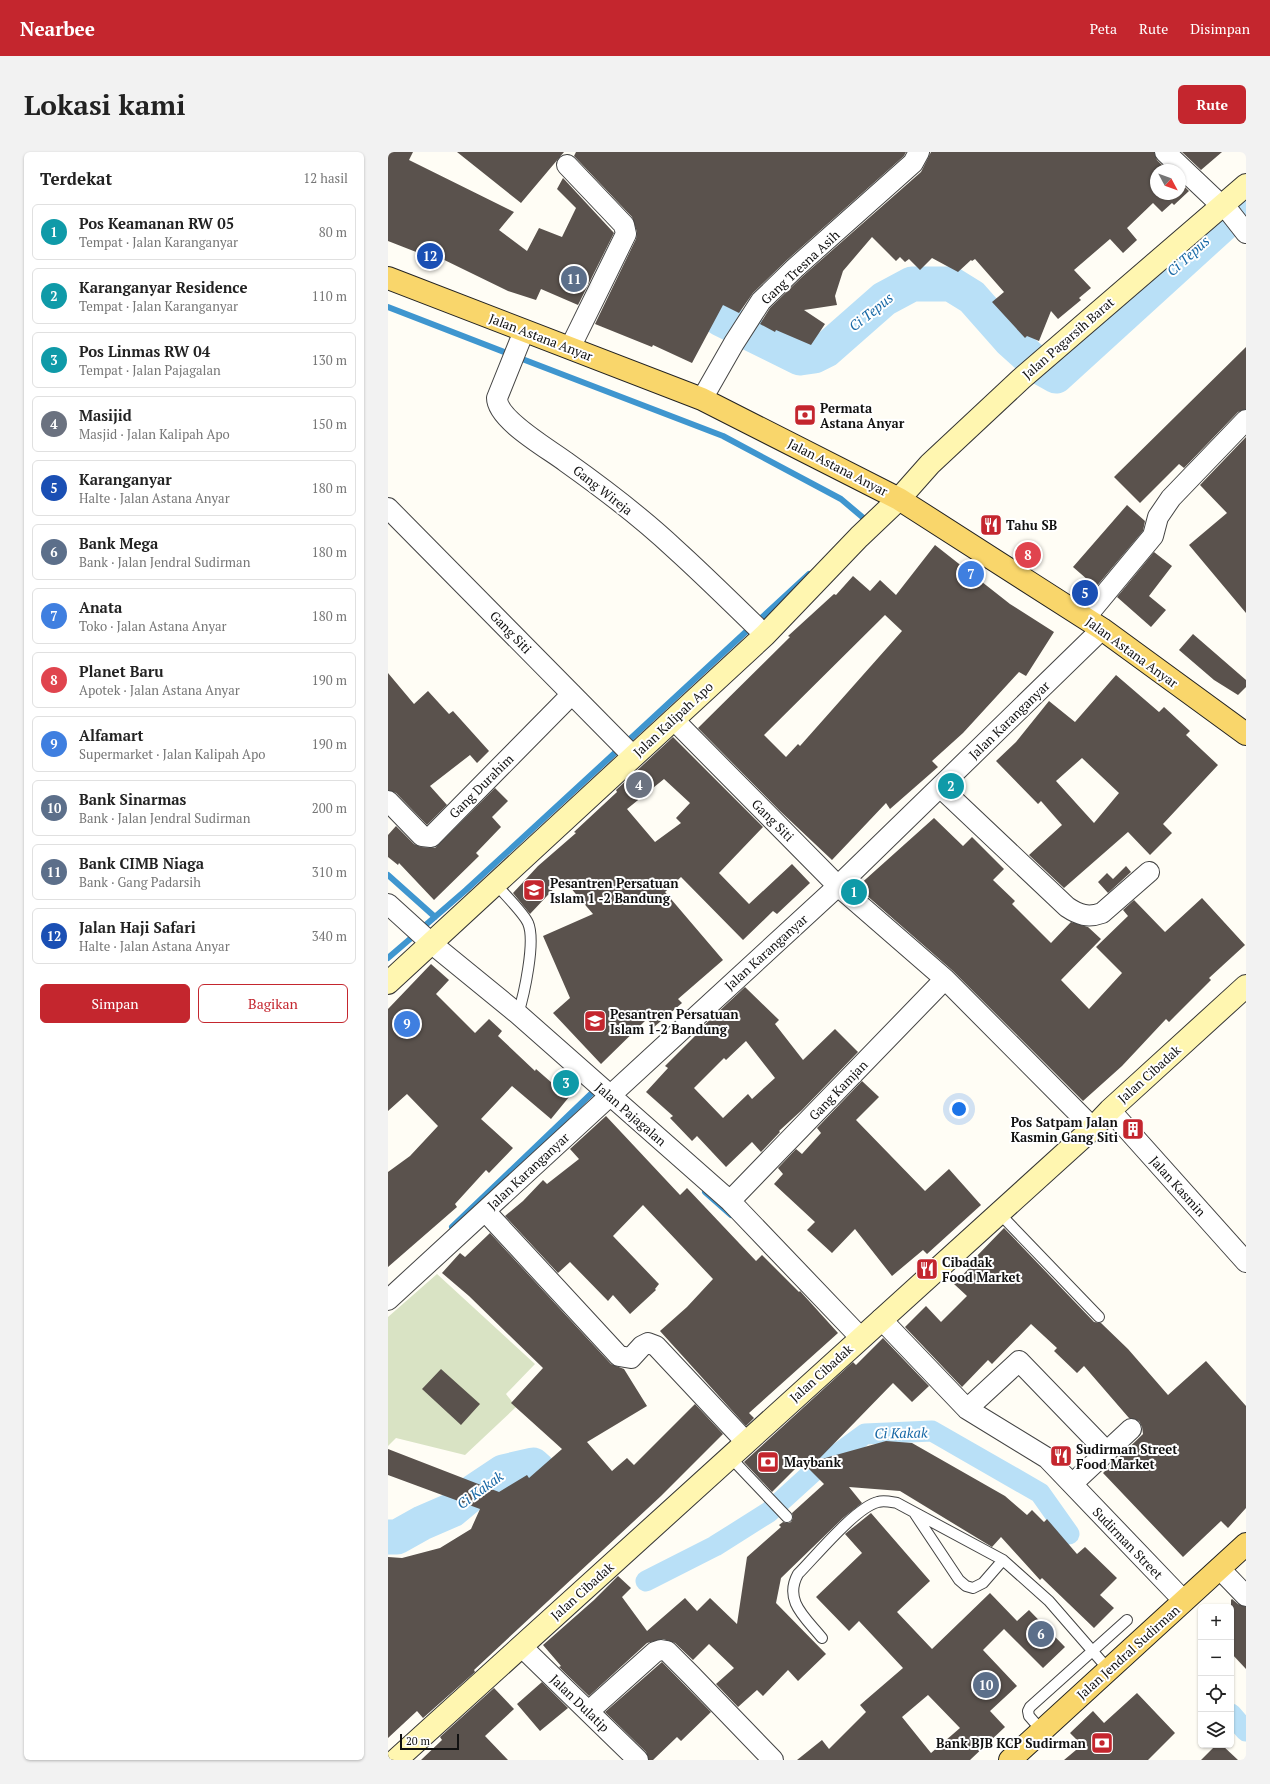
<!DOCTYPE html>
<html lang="id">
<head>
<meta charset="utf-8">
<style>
	body { margin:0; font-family:"PT Serif",serif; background:#f2f2f2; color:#222 }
	.controls { position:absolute; right:12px; bottom:12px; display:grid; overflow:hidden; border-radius:6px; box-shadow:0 1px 3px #0004 }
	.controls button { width:36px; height:36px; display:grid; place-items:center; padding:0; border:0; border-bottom:1px solid #e0e0e0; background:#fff; color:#222; font:20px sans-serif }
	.compass { position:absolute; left:762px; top:12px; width:36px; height:36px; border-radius:50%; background:#fff; box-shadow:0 1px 3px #0004; rotate:131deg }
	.scale { position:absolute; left:12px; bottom:10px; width:59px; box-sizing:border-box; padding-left:4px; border:2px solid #111; border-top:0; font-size:11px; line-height:14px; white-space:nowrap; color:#111; -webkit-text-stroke:3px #fff; paint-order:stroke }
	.you { position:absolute; left:571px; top:957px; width:14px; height:14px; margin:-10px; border:3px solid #fff; border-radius:50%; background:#1a73e8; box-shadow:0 0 0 6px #1a73e833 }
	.badge { display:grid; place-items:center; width:26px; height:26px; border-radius:50%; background:#c4262e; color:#fff; font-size:13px; font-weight:700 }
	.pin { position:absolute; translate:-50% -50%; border:2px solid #fff; box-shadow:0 1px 4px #0006 }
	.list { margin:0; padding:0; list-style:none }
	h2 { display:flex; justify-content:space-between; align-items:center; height:52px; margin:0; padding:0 16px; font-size:17px }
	h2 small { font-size:13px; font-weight:400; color:#767676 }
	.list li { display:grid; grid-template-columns:26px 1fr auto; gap:12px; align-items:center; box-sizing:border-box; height:56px; margin:0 8px 8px; padding:0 8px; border:1px solid #e0e0e0; border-radius:6px }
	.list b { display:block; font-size:15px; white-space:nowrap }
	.list p { margin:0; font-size:13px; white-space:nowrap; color:#767676 }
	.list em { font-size:13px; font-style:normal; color:#767676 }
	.actions { display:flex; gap:8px; padding:12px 16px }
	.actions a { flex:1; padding:9px 0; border:1px solid #c4262e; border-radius:6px; text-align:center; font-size:14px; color:#c4262e }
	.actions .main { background:#c4262e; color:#fff }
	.icon { flex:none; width:22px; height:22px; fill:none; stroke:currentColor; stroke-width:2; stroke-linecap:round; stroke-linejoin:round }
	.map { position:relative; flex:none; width:858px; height:1608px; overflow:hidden; border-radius:6px }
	header { display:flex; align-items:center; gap:24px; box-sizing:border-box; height:56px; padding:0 20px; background:#c4262e; color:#fff }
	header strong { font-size:19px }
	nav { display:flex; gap:22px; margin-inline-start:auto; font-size:14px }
	.intro { display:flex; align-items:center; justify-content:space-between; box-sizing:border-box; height:96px; padding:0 24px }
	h1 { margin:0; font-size:28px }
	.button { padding:10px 18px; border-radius:6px; background:#c4262e; color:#fff; font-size:14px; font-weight:700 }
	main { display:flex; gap:24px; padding:0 24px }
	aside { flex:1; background:#fff; border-radius:6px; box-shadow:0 1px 3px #0004 }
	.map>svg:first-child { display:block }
	.cemetery { fill:#d9e3c4 }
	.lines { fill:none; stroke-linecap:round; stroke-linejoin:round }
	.stream { stroke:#3f96cf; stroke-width:6 }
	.canal { stroke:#b9e0f7; stroke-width:21 }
	.river { stroke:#b9e0f7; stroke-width:35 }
	.building { fill:#5a524d; fill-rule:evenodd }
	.lane-casing { stroke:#444; stroke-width:12 }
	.street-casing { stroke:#444; stroke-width:22 }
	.secondary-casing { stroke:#333; stroke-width:24 }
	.primary-casing { stroke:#222; stroke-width:24 }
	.lane { stroke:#fff; stroke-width:10 }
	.street { stroke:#fff; stroke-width:20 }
	.secondary { stroke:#fff6b0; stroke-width:22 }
	.primary { stroke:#f9d66b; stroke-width:22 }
	.labels { text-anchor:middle; stroke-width:4; stroke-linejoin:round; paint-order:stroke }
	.street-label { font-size:13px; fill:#111; stroke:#fff }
	.poi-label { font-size:13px; font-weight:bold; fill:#111; stroke:#fff; text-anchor:start }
	.water-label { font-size:14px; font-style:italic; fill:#1768a6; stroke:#fff }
</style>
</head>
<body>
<header>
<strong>Nearbee</strong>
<nav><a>Peta</a><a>Rute</a><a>Disimpan</a></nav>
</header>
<div class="intro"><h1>Lokasi kami</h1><a class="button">Rute</a></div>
<main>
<aside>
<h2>Terdekat<small>12 hasil</small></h2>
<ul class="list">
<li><span class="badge" style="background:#0f9aa8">1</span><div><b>Pos Keamanan RW 05</b><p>Tempat · Jalan Karanganyar</p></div><em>80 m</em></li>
<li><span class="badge" style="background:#0f9aa8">2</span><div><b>Karanganyar Residence</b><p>Tempat · Jalan Karanganyar</p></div><em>110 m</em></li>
<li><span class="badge" style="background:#0f9aa8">3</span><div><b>Pos Linmas RW 04</b><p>Tempat · Jalan Pajagalan</p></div><em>130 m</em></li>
<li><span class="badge" style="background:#6b7280">4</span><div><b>Masijid</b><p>Masjid · Jalan Kalipah Apo</p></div><em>150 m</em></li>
<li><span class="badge" style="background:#1a4fb4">5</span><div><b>Karanganyar</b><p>Halte · Jalan Astana Anyar</p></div><em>180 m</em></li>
<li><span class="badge" style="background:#5c6f8a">6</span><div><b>Bank Mega</b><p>Bank · Jalan Jendral Sudirman</p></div><em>180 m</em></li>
<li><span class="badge" style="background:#3f7fe0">7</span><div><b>Anata</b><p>Toko · Jalan Astana Anyar</p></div><em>180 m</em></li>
<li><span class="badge" style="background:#e0444e">8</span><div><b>Planet Baru</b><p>Apotek · Jalan Astana Anyar</p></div><em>190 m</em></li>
<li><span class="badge" style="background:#3f7fe0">9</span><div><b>Alfamart</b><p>Supermarket · Jalan Kalipah Apo</p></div><em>190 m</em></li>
<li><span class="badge" style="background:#5c6f8a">10</span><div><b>Bank Sinarmas</b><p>Bank · Jalan Jendral Sudirman</p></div><em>200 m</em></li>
<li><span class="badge" style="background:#5c6f8a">11</span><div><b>Bank CIMB Niaga</b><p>Bank · Gang Padarsih</p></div><em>310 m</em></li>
<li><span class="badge" style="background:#1a4fb4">12</span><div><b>Jalan Haji Safari</b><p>Halte · Jalan Astana Anyar</p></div><em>340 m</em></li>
</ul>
<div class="actions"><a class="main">Simpan</a><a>Bagikan</a></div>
</aside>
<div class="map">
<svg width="858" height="1608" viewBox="0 0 858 1608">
	<rect width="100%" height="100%" fill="#fffdf5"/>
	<path class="cemetery" d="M49 1122 147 1212 118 1242 128 1255 77 1303 8 1286 0 1294V1165Z"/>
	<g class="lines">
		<path class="stream" d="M0 155 124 203
			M129 205 335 284 453 347 479 369
			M370 469 421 422
			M242 587 362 476
			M0 723 47 765
			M33 777 78 738 230 598
			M0 806 29 781
			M317 1040 343 1063
			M64 1075 206 939"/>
		<path class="canal" d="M258 1429 327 1394 381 1360 425 1320 477 1282 544 1279 652 1341 681 1382
			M843 1562 858 1579"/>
		<path class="river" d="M296 132V140L333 167 412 206 426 204 438 198 496 147 524 132H563L584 145 622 188 652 215 668 224 858 51
			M0 1385H9L34 1371 64 1358 88 1338 115 1320 145 1313 186 1350"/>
	</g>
	<path class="building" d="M0 0H25L21 8 126 60 111 78 139 99 151 76 174 85 188 56 169 37 175 26 226 81 190 153 153 137 148 148 120 139 42 101 41 105 0 89Z
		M69 0H176L133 51Z
		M188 0H518L516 4 399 108 365 141 351 161 335 153 304 211 265 193 264 195 207 172 248 87 249 80 244 65 186 4Z
		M543 0H766L769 8 779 18H768V42H792V30L801 39 786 53 784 51 774 60 765 51 739 76 749 88 735 101 722 87 686 118 703 136 691 146 693 148 670 167 663 159 651 189 639 184 637 186 604 150 616 140 587 107 584 109 583 108 570 120 544 106 532 118 521 107 517 110 512 105 508 109 484 85 455 119 447 144 449 153 416 158 437 172 423 193 388 178 387 180 372 172 382 156 415 124 533 20Z
		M794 0H834L813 18Z
		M858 195V257L850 260 796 316 791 312 752 351 726 325Z
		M858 285V461L801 393 839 361 812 333Z
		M739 353 757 369 755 379 708 435 685 415Z
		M547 393 622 452 666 480 638 524 631 520 575 581 544 609 550 615 502 657 498 651 444 708 391 658 310 576 402 485 400 484 446 442 448 443 465 424 482 439 492 428 508 443ZM497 463 514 479 412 594 410 592 398 605 376 583Z
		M766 400 784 414 761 444 778 458 763 475 729 445Z
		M805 482 858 528V535L850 543 826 528 791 498Z
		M0 521 26 552 40 539 61 562 65 559 101 599 89 611 82 603 42 634 59 653 39 673 8 641 0 638Z
		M728 523 771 560 776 555 802 579 798 583 830 613 775 672 784 681 762 703 740 680 676 736 641 703 674 673 653 649 650 652 608 609 628 590 661 549 687 570ZM694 606 731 641 706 671 668 629Z
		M285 585 375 675 331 721 361 752 404 712 422 731 389 762 385 759 355 788 293 725 277 740 335 808 290 847 294 851 266 875 259 867 213 912 165 861 182 846 155 784 205 762 175 727 142 762 125 741 150 714 188 681 186 680 229 640 228 638ZM276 627 302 651 288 666 293 671 267 690 239 657Z
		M107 636 120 649 104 665 113 675 88 701 91 704 46 748 11 711 10 713 0 705V683L8 674 26 692 33 695 47 696Z
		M546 666 575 694 584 685 616 717 605 728 627 749 624 752 663 791 683 770 700 775 713 787 673 828 701 857 734 821 708 795 740 764 735 758 746 748 777 780 814 746 857 793 821 826 823 828 781 870 778 867 734 914 695 949 565 819 469 735Z
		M738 714 743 720 720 741 710 730 719 721 725 727Z
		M43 812 61 828 48 842 87 881 101 867 114 879 110 884 147 919 148 917 164 931 174 920 190 934 163 967 124 934 93 967 125 996 101 1021 98 1018 67 1052 69 1055 0 1115V1020L22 1004 50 974 19 942 0 959V857Z
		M357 835 391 868 387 872 415 908 447 877 470 900 414 958 391 979 392 980 373 1000 364 990 338 1015 309 984 304 989 282 966 285 964 258 940 280 916 277 914 312 879 311 878ZM358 889 387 926 364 947 360 942 335 966 306 936 336 906 338 908Z
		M474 929 491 945 468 968 537 1039 561 1017 593 1053 539 1102 535 1098 504 1124 467 1077 444 1101 419 1078 427 1070 386 1032 395 1022 390 1016 408 997 414 1002 433 981 429 976Z
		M218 964 292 1043 299 1036 368 1109 374 1103 411 1140 412 1139 450 1181 361 1261 366 1266 358 1274 272 1179 299 1155 325 1127 255 1053 225 1084 271 1132 267 1137 268 1138 242 1162 225 1143 220 1149 182 1110 170 1121 117 1064 135 1049 155 1028 159 1032 191 1007 182 997Z
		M616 1076 706 1170 713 1171 740 1197 780 1243 818 1209 858 1254V1356L840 1376 833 1369 795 1405 715 1321 755 1282 754 1275 751 1269 741 1266 696 1214 689 1221 666 1199 669 1196 643 1172 604 1212 600 1208 574 1235 517 1175 538 1154 553 1170 579 1144 566 1132 586 1111 584 1109Z
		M102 1081 223 1212 236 1217 259 1254 199 1290 224 1319 239 1306 246 1313 307 1252 335 1282 273 1344 86 1518 87 1520 35 1566 29 1559 0 1586V1405L14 1406 52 1396 83 1377 92 1357 0 1323V1297L111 1340 139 1323 141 1326 174 1297 123 1251 155 1216 81 1144 54 1121 72 1101 77 1105Z
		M495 1186 541 1234 524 1250 505 1231 430 1308 498 1289 524 1291 617 1344 639 1363 644 1358 656 1370 659 1367 689 1402 697 1395 729 1426 712 1443 726 1456 706 1476 654 1426 652 1428 613 1385 604 1395 512 1339 461 1335 474 1351 455 1366 393 1426 388 1451 438 1502 410 1529 400 1518 375 1544 369 1538 350 1555 328 1532 346 1516 321 1492 305 1508 287 1491 275 1487 259 1491 201 1544 171 1515 173 1514 155 1493 206 1448 230 1424 243 1436 234 1445 259 1479 297 1446 309 1459 322 1446 349 1472 359 1405 393 1375 391 1373 395 1370 400 1371 403 1370 405 1366 404 1361 436 1332 414 1310 384 1340 356 1310 465 1210 468 1213Z
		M53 1217 92 1252 73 1273 34 1237Z
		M483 1361 542 1429 509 1460 544 1497 602 1441 629 1469 641 1458 677 1495 655 1516 616 1477 595 1498 629 1534 602 1559 617 1575 582 1608H409L434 1588 441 1597 478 1560 472 1553 515 1516 471 1469 461 1479 428 1445 474 1401 457 1382ZM540 1543 572 1576 543 1601 514 1565Z
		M844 1447 850 1452 858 1455V1517L843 1501V1448Z
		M274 1510 323 1560 293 1589 289 1585 265 1608H261L258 1600 217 1560Z
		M154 1530 180 1556 152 1579 129 1552Z
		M106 1536 126 1557 97 1584 120 1608H33L54 1588 52 1585Z
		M749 1541 787 1581 760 1608H676L694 1593 682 1581 705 1559 716 1571Z
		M828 1593H834L850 1608H813Z"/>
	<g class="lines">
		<g class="lane-casing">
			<path id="lane" d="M107 731C115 741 136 761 140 771 148 789 136 843 130 862
				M611 1061 711 1165
				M342 1305 399 1365
				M527 1362 571 1428 578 1434 585 1436 595 1431 615 1408
				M434 1486C418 1466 395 1449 410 1422 427 1405 468 1355 490 1350 496 1348 503 1350 509 1351L615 1408 661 1449 721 1518
				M654 1579 641 1564 640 1559 642 1555 739 1468"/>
		</g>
		<g class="street-casing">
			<path id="street" d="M777 0 835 55
				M179 13 236 73 238 82 182 196
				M836 53 858 81
				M136 179 109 246C109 268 161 297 178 310 216 337 253 365 287 397 318 425 347 454 377 483
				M314 247 346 191 373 149 407 116 525 11 531 0
				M0 356 245 604
				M697 466 765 384 770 365 783 346 858 268
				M285 567 450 734 557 827 705 976
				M552 635 679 755C691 763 700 766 714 761L761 720
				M0 649 34 684 43 685 184 542
				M0 752 43 791 130 862 342 1049 473 1186
				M722 958 858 1110
				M342 1049 557 827
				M97 1059 231 1204 243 1206 254 1194 260 1191 268 1194 358 1290
				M0 1148 450 734 714 477
				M493 1167 579 1257 659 1306 796 1449
				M579 1257 631 1209 719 1300
				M684 1332 743 1277
				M831 1416 858 1444
				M133 1494 250 1608
				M201 1559 267 1500 273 1498 279 1499 303 1523 385 1608"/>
		</g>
		<g class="secondary-casing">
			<path id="secondary" d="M0 831 377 483 471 385 511 347 542 312 633 227 858 33
				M8 1608 705 976 722 958 858 834"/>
		</g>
		<g class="primary-casing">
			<path id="primary" d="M0 126 314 247 511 347 714 477 858 582
				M622 1608 858 1392"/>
		</g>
		<use href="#lane" class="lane"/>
		<use href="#street" class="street"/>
		<use href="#secondary" class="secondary"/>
		<use href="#primary" class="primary"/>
	</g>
	<defs>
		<g id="bank-square" transform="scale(1.15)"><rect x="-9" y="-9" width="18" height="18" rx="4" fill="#c4262e" stroke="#fff"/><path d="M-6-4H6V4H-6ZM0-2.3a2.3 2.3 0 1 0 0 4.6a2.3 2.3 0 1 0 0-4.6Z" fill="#fff"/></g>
		<g id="restaurant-square" transform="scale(1.15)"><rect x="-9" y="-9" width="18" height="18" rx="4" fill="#c4262e" stroke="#fff"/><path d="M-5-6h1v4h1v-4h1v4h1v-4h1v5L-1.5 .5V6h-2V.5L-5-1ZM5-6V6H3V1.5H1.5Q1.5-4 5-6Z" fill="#fff"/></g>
		<g id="school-square" transform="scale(1.15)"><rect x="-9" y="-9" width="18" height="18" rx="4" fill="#c4262e" stroke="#fff"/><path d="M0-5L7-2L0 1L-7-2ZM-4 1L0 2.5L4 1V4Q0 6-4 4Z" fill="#fff"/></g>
		<g id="building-square" transform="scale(1.15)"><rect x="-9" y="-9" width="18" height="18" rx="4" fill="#c4262e" stroke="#fff"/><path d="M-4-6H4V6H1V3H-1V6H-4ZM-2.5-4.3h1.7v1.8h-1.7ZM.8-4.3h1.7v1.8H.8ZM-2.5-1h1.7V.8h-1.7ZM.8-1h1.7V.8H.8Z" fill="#fff"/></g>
	</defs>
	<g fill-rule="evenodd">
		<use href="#bank-square" x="417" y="263"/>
		<use href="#restaurant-square" x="603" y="373"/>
		<use href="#school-square" x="146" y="738"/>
		<use href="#school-square" x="207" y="869"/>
		<use href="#building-square" x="745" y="977"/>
		<use href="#restaurant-square" x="539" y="1117"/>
		<use href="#restaurant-square" x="673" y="1304"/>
		<use href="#bank-square" x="380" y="1310"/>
		<use href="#bank-square" x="714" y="1591"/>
	</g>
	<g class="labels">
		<g class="street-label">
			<text transform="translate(412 115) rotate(-43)" y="5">Gang Tresna Asih</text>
			<text transform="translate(153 185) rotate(21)" y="5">Jalan Astana Anyar</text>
			<text transform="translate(680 186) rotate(-41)" y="5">Jalan Pagarsih Barat</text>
			<text transform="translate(450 315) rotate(27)" y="5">Jalan Astana Anyar</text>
			<text transform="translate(215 338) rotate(38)" y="5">Gang Wireja</text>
			<text transform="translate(123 480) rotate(46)" y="5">Gang Siti</text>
			<text transform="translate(744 500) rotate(36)" y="5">Jalan Astana Anyar</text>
			<text transform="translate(285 567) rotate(-43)" y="5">Jalan Kalipah Apo</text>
			<text transform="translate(621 568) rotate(-44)" y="5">Jalan Karanganyar</text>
			<text transform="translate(93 634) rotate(-45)" y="5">Gang Durahim</text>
			<text transform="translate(385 668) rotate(45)" y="5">Gang Siti</text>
			<text transform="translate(378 800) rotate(-42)" y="5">Jalan Karanganyar</text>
			<text transform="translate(761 922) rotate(-42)" y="5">Jalan Cibadak</text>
			<text transform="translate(450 938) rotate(-46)" y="5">Gang Kamjan</text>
			<text transform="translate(243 962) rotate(41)" y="5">Jalan Pajagalan</text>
			<text transform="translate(140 1019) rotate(-43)" y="5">Jalan Karanganyar</text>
			<text transform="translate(790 1034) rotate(48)" y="5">Jalan Kasmin</text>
			<text transform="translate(433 1221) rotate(-42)" y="5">Jalan Cibadak</text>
			<text transform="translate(740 1391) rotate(46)" y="5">Sudirman Street</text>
			<text transform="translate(194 1439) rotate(-42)" y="5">Jalan Cibadak</text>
			<text transform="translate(740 1500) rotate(-42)" y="5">Jalan Jendral Sudirman</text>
			<text transform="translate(192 1551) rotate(44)" y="5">Jalan Dulatip</text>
		</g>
		<g class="poi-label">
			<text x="432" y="261">Permata<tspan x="432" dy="15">Astana Anyar</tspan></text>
			<text x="618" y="378">Tahu SB</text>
			<text x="162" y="736">Pesantren Persatuan<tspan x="162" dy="15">Islam 1 -2 Bandung</tspan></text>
			<text x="222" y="867">Pesantren Persatuan<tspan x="222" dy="15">Islam 1-2 Bandung</tspan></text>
			<text x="730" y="975" text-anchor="end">Pos Satpam Jalan<tspan x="730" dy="15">Kasmin Gang Siti</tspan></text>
			<text x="554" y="1115">Cibadak<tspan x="554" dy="15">Food Market</tspan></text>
			<text x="688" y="1302">Sudirman Street<tspan x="688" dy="15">Food Market</tspan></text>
			<text x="396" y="1315">Maybank</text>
			<text x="698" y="1596" text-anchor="end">Bank BJB KCP Sudirman</text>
		</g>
		<g class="water-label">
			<text transform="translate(800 104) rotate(-42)" y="5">Ci Tepus</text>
			<text transform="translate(483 160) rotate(-39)" y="5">Ci Tepus</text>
			<text transform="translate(513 1281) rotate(-1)" y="5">Ci Kakak</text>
			<text transform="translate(92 1338) rotate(-36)" y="5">Ci Kakak</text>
		</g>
	</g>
</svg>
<div class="controls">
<button>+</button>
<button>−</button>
<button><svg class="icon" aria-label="locate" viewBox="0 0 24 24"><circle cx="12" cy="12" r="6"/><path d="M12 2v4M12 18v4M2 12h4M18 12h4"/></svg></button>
<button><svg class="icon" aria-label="layers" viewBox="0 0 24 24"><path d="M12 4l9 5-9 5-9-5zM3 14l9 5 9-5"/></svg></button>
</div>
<svg class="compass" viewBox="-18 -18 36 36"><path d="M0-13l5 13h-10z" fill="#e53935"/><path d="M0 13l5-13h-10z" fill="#767676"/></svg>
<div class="scale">20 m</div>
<div class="you"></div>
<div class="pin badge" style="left:466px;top:740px;background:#0f9aa8">1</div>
<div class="pin badge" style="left:563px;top:634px;background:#0f9aa8">2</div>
<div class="pin badge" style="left:178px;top:931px;background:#0f9aa8">3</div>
<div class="pin badge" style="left:251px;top:633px;background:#6b7280">4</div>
<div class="pin badge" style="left:697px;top:441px;background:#1a4fb4">5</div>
<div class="pin badge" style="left:653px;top:1482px;background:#5c6f8a">6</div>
<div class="pin badge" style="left:583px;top:422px;background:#3f7fe0">7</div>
<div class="pin badge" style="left:640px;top:403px;background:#e0444e">8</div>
<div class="pin badge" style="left:19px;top:872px;background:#3f7fe0">9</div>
<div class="pin badge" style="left:598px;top:1533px;background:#5c6f8a">10</div>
<div class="pin badge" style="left:186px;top:127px;background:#5c6f8a">11</div>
<div class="pin badge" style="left:42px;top:104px;background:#1a4fb4">12</div>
</div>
</main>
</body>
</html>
